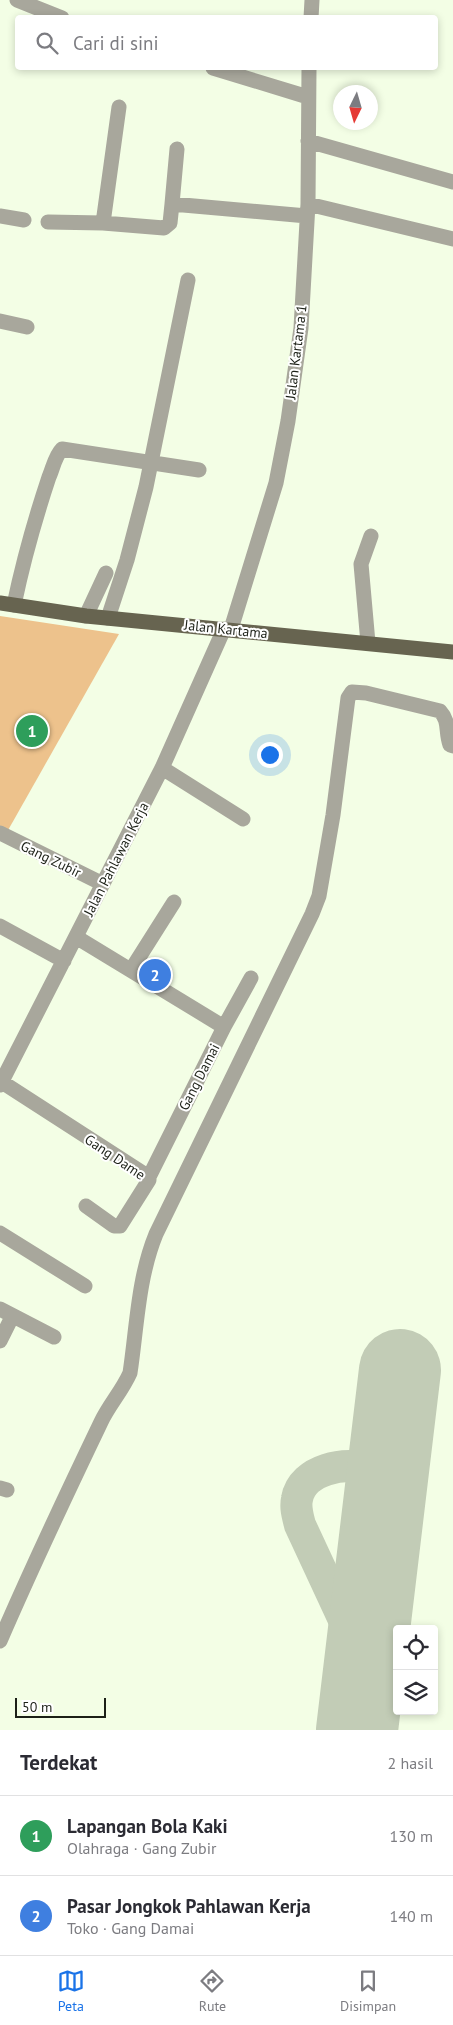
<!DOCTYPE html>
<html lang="id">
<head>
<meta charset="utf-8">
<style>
	body { margin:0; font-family:"PT Sans",sans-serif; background:#f7f7f7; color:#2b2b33 }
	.controls { position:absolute; right:15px; bottom:15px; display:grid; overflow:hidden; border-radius:5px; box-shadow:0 2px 8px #0003 }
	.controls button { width:45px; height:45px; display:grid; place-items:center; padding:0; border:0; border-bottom:1px solid #e1e1e2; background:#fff; color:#2b2b33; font:25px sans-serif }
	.compass { position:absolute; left:333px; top:85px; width:45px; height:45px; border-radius:50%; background:#fff; box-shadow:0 2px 8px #0003; rotate:185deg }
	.scale { position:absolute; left:15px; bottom:12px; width:91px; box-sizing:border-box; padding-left:5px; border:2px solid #1c2017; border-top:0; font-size:14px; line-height:18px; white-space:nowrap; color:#1c2017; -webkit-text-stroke:4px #fff; paint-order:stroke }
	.you { position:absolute; left:269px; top:754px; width:18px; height:18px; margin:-12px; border:4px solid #fff; border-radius:50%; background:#1a73e8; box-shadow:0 0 0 8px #1a73e833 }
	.badge { display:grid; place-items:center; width:32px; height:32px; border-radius:50%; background:#1a73e8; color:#fff; font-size:16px; font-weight:700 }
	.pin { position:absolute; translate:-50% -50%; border:2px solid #fff; box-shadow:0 1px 5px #0006 }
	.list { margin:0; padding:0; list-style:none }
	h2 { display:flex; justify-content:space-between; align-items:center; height:65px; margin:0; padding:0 20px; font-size:21px }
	h2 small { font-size:16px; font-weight:400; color:#7c7c81 }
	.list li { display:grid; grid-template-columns:32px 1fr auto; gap:15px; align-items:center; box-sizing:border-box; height:80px; padding:0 20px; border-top:1px solid #e1e1e2 }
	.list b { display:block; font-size:19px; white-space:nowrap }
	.list p { margin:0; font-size:16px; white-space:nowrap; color:#7c7c81 }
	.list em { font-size:16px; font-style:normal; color:#7c7c81 }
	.icon { flex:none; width:28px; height:28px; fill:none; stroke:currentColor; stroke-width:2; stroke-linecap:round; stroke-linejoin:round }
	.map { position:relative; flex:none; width:453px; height:1730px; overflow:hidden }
	.search { position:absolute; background:#fff; box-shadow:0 2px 8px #0003; left:15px; right:15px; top:15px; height:55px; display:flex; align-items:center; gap:12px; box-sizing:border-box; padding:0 18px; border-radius:5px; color:#7c7c81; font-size:19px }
	.sheet { height:225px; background:#fff }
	nav { display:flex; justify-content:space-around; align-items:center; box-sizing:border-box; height:70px; border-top:1px solid #e1e1e2; background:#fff; font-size:14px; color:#7c7c81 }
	nav a { display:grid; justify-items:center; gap:2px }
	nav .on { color:#1a73e8 }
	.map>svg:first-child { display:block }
	.green { fill:#edc28c }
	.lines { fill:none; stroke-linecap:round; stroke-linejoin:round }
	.taxiway { stroke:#c2ccb6; stroke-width:32 }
	.runway { stroke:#c2ccb6; stroke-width:82 }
	.minor { stroke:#a8a79c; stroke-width:15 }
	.major { stroke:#676450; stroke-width:15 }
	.labels { text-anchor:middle; stroke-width:4; stroke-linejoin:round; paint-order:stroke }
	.street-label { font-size:14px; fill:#1c2017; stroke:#fff }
</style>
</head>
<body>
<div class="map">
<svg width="453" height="1730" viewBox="0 0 453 1730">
	<rect width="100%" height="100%" fill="#f3fee5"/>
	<path class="green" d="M0 616 119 634 7 832 0 828Z"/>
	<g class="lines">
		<path class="taxiway" d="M365 1665 300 1525C298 1517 295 1508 297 1499 302 1469 346 1461 370 1469 380 1472 388 1480 394 1487 398 1491 404 1497 404 1503 405 1516 385 1543 378 1554"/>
		<path class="runway" d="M357 1730 400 1370"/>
		<path class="minor" d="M17 0 62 18
			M311 18 312 0
			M213 68 308 97
			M308 141 453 182
			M172 204 177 149
			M308 204 453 239
			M0 216 24 220
			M48 222 103 223 164 228 170 223 172 204 307 216
			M103 223 119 107
			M0 321 27 327
			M14 605C23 562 35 519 49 477 53 468 55 456 62 449L199 470
			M86 616 106 573
			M108 618 127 560 146 487 188 280
			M231 629 276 483 288 421 301 328 308 204 309 68
			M368 643 361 564 371 536
			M162 768 243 819
			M0 833 103 884
			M0 926 64 961
			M76 937 224 1027
			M131 970 174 902
			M2 1082 149 1177V1180L120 1226H114L86 1206
			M0 1085 162 768 224 629
			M149 1177 224 1027 251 978
			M0 1233 85 1286
			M0 1309 54 1337
			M0 1341 12 1317
			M0 1488 7 1490
			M0 1641C32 1567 66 1495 101 1422 109 1405 122 1391 130 1373 137 1326 138 1278 156 1234L312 914 319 896 333 815 348 698 352 692 366 693 440 711C450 722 445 731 450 745L453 746"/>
		<path class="major" d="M0 603 86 616 453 652"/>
	</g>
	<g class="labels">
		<g class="street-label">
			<text transform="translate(296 352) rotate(-83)" y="5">Jalan Kartama 1</text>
			<text transform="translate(226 629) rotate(6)" y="5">Jalan Kartama</text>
			<text transform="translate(51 859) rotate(26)" y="5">Gang Zubir</text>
			<text transform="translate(116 859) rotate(-63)" y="5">Jalan Pahlawan Kerja</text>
			<text transform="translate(199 1077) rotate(-63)" y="5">Gang Damai</text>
			<text transform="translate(115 1157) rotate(34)" y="5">Gang Dame</text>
		</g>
	</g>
</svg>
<div class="controls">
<button><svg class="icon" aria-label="locate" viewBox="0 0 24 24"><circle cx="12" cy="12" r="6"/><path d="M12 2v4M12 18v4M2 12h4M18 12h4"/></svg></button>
<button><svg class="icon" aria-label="layers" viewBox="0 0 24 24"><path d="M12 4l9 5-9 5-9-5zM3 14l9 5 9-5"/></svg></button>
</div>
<svg class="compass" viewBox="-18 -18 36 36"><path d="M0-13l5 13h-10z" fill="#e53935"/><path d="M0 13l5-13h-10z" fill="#7c7c81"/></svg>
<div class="scale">50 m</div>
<div class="you"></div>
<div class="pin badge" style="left:32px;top:731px;background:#2e9e5b">1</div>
<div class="pin badge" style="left:155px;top:975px;background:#3f7fe0">2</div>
<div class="search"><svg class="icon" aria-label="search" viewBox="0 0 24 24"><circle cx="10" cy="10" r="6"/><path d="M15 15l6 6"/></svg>Cari di sini</div>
</div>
<section class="sheet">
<h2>Terdekat<small>2 hasil</small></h2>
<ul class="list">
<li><span class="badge" style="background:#2e9e5b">1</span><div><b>Lapangan Bola Kaki</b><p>Olahraga · Gang Zubir</p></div><em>130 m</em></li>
<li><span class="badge" style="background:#3f7fe0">2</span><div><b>Pasar Jongkok Pahlawan Kerja</b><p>Toko · Gang Damai</p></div><em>140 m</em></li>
</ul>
</section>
<nav>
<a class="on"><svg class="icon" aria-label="map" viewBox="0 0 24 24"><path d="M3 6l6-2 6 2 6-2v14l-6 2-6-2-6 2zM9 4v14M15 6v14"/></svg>Peta</a>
<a><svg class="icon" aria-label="directions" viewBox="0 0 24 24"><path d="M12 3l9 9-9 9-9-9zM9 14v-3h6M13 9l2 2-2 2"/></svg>Rute</a>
<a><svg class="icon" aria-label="saved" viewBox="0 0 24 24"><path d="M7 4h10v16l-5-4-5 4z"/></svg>Disimpan</a>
</nav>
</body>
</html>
